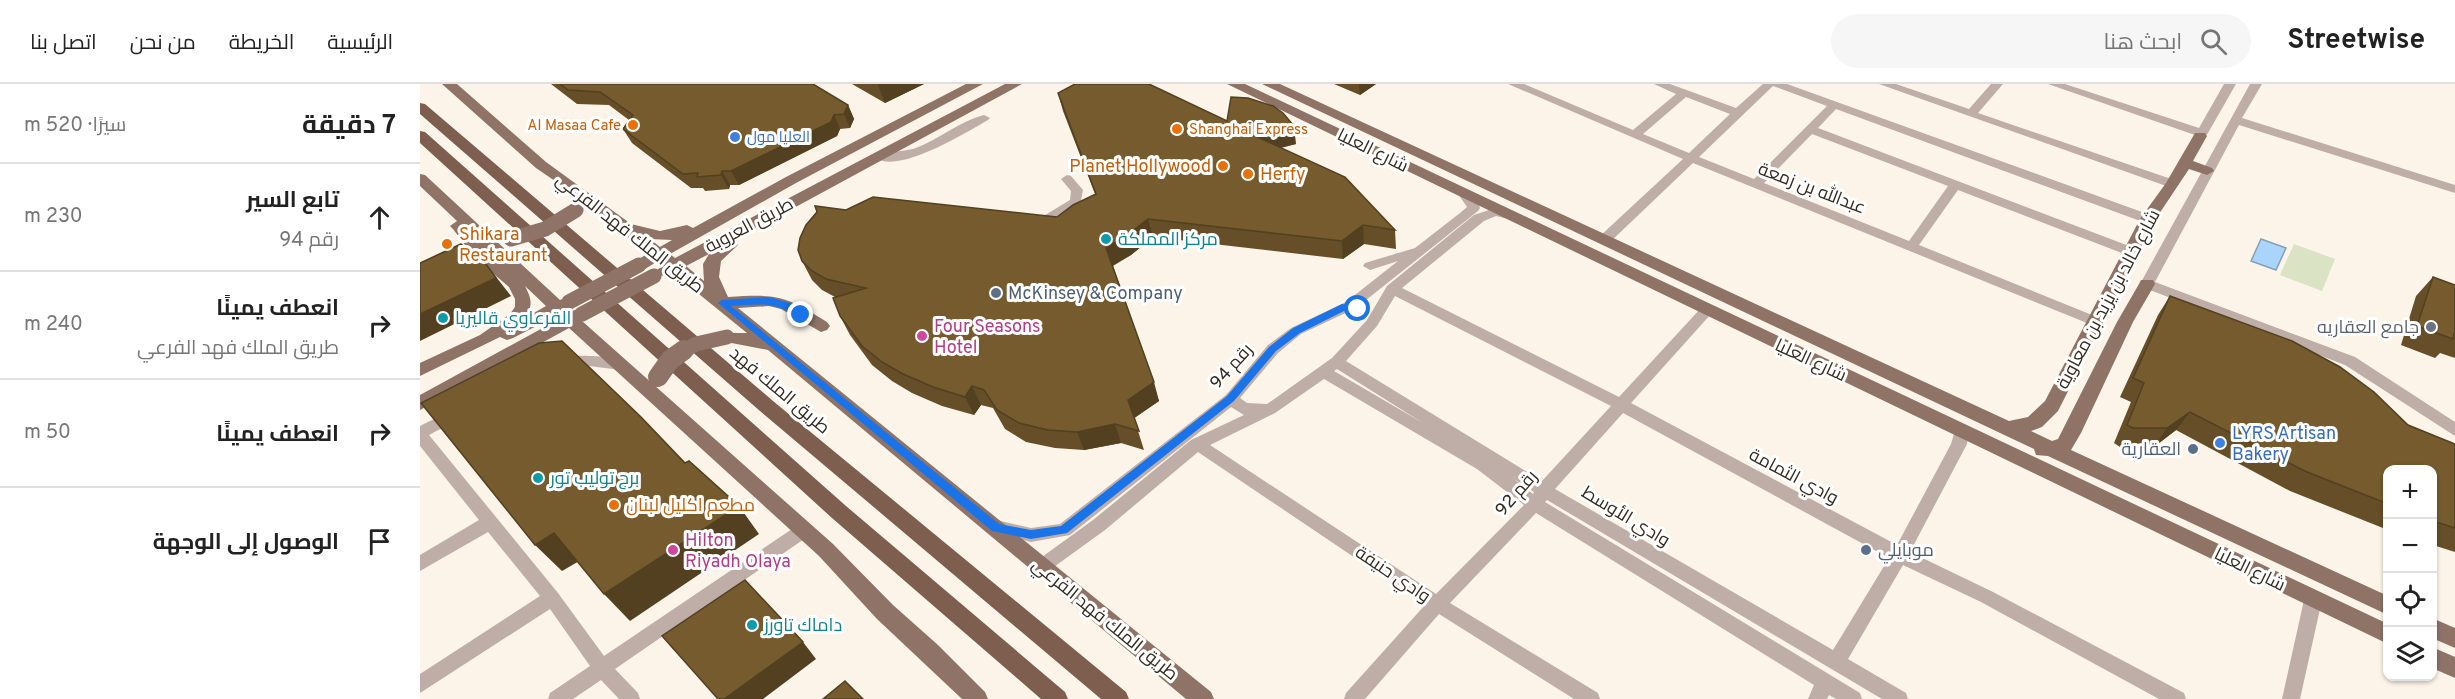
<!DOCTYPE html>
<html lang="ar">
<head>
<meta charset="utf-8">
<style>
	body { margin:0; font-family:Overpass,Cairo,sans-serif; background:#f6f6f6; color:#222; direction:rtl }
	.controls { position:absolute; right:18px; bottom:18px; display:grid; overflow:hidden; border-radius:12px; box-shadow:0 2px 4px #0004 }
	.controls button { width:54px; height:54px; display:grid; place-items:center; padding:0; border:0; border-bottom:2px solid #e0e0e0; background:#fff; color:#222; font:30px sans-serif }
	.stop { position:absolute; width:18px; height:18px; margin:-14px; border:4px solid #1a73e8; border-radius:50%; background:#fff }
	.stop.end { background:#1a73e8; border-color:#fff; box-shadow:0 2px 6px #0008 }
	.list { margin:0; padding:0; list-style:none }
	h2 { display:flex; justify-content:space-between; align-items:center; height:78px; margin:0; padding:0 24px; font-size:26px }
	h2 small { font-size:20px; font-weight:400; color:#767676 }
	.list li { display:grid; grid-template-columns:39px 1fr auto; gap:18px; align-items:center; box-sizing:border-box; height:108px; padding:0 24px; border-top:2px solid #e0e0e0 }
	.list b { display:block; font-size:22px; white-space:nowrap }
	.list p { margin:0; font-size:20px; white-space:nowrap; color:#767676 }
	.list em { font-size:20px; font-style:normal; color:#767676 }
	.icon { flex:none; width:33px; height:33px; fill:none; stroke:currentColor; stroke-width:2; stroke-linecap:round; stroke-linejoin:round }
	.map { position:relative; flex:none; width:2035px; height:615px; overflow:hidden; direction:ltr }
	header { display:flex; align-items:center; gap:36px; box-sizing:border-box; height:84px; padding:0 30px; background:#fff; border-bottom:2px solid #e0e0e0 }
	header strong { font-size:28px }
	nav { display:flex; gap:33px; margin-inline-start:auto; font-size:21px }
	.search { width:420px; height:54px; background:#f6f6f6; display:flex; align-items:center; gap:15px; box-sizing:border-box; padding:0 21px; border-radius:33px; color:#767676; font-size:22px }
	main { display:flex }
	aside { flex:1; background:#fff }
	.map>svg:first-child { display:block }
	.green { fill:#dae3c3 }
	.water { fill:#a9d4fb; stroke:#85a1b9; stroke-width:1.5 }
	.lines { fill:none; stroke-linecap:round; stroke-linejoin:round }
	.minor { fill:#beaea7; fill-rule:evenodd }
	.major { fill:#8e7366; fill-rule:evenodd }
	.highway { fill:#7d5e4f; fill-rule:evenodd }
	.major-bridge-far1 { stroke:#8e7366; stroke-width:15 }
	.major-bridge { stroke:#8e7366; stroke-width:20 }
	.wall { fill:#654e28 }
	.shaded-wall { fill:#524020 }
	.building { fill:#755b2e; stroke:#524020; stroke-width:1.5 }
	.route { fill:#1a73e8 }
	.food-dot { fill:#e8710a; stroke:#fff; stroke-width:2 }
	.shop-dot { fill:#3f7fe0; stroke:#fff; stroke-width:2 }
	.culture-dot { fill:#0f9aa8; stroke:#fff; stroke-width:2 }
	.service-dot { fill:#5c6f8a; stroke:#fff; stroke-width:2 }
	.worship-dot { fill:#6b7280; stroke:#fff; stroke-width:2 }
	.hotel-dot { fill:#d1479c; stroke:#fff; stroke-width:2 }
	.labels { text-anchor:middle; stroke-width:6; stroke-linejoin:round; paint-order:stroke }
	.far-food-label { font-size:15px; fill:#c56008; stroke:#fff; text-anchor:end }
	.far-shop-label { font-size:15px; fill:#366cbe; stroke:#fff; text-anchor:start }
	.street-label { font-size:18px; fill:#322b1f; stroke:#fff }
	.food-label { font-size:18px; fill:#c56008; stroke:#fff; text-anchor:start }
	.culture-label { font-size:18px; fill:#0d838f; stroke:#fff; text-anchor:start }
	.service-label { font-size:18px; fill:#4e5e75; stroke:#fff; text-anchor:start }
	.hotel-label { font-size:18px; fill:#b23c85; stroke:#fff; text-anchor:start }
	.worship-label { font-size:18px; fill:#5b616d; stroke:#fff; text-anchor:end }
	.shop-label { font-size:18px; fill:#366cbe; stroke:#fff; text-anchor:start }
</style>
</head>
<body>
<header>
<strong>Streetwise</strong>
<div class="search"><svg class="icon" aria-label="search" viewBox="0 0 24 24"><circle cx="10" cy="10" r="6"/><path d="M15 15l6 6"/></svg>ابحث هنا</div>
<nav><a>الرئيسية</a><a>الخريطة</a><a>من نحن</a><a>اتصل بنا</a></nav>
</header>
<main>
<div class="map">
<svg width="2035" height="615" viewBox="0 0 2035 615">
	<rect width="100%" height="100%" fill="#fcf4e8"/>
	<path class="green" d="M1874 160 1915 175 1902 207 1860 191Z"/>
	<path class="water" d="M1841 155 1866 164 1856 186 1831 177Z"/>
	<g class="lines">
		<path class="minor" d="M1088 0H1104L1213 46 1256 10 1234 0H1250L1316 24 1343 0H1367L1733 132 1734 135 1728 139 1723 138 1416 25 1398 44 1717 165 1719 168 1717 171H1707L1538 106 1499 161 1682 235 1684 238 1682 241H1672L1273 79 1189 159 1184 160 1177 156 1179 153 1263 75ZM1353 2 1407 22 1334 95 1279 73ZM1266 13 1310 30 1269 69 1223 50ZM1392 50 1528 102 1489 157 1344 99Z
			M1459 0H1476L1549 25 1571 0H1583L1558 29 1757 97 1759 100 1753 104 1749 103Z
			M1628 0H1645L1779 44 1804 0H1816L1788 49 1784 54H1776L1775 51Z
			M1830 0H1842L1822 34 2035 101V109L1819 41 1735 198 1935 273 2035 338V352L1925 281 1722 203 1720 200Z
			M564 31 570 34 568 36C547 48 476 92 455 73 462 67 485 68 496 64 519 55 540 37 564 31Z
			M647 91 651 92 663 106 660 121 625 143H608L607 140 608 137 617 136 650 116 651 107 641 95Z
			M1044 106 1057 116 1060 124 1058 127 936 224 881 250 858 269 820 314 827 319 847 320 912 274 947 236 967 202 1054 131 1075 124 1097 129 1098 132 1092 136 1076 132 1064 137 982 204 1199 313 1281 224H1291L1293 227 1291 230 1211 319 1477 461 1531 360 1536 343H1546L1549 347 1547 360 1490 468 1573 508 1764 609 1766 615H1739L1561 518 1483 481 1428 575 1486 609 1488 615H1462L1127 416 1125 418 1440 609 1442 615H1416L1409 611 1407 615H1388L1394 601 1116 429 1030 519 1178 609 1180 615H1154L1019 530 945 615H924L926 609 1005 521 778 368 685 446 627 488 621 490 615 488 612 483 615 478 673 436 771 356 824 331 811 323 650 451 611 458 570 448 568 443 570 438 576 436 611 444 640 440 806 311 848 261 871 244 926 218 978 177 950 186 943 182 945 179 995 164 1040 129 1047 123 1038 110ZM975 212 1191 322 1122 397 926 277 957 242ZM917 285 1003 339 914 287ZM904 295 1057 385 1104 421 1016 510 790 361 855 329ZM1203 329 1469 474 1413 566 1135 405ZM1094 395 1114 408 1113 410Z
			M141 272C155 272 200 270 208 281L201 286 169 282H141L134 277Z
			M34 325 39 327 42 331 39 335 9 351 138 509 184 572 378 441 384 439 390 441 392 446 390 451 195 585 218 609 220 615H199L181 596 153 615H128L130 609 170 582 130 525 0 609V590L120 512 68 448 0 487V471L59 436 0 362V342Z
			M1893 508 1899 511 1902 516 1880 615H1862L1884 516 1887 511Z"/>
		<path class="major" d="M22 0H37L126 78 211 140 240 147 267 141 273 144 366 93 546 0H563L376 99 250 170 255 174 585 0H602L313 157 318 161 301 177 299 193 308 213C358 210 364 211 407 238L410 242 407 246 401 248 361 225 349 222 318 224 791 608 794 615H766L348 266 301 257 298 253 301 249H327L253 189 244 192 238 191 236 187 243 181 238 177 225 185H213L211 181 228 169 151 108 116 84ZM230 155 252 156 240 163ZM289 170 283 180 284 197 266 182Z
			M807 0H825L1968 540V560Z
			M842 0H860L1589 337 1608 333 1625 317 1720 135 1746 99 1775 49H1785L1787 52 1773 77 1792 84 1794 87 1787 91 1769 85 1735 136 1638 327 1622 343 1611 347 1632 357 1638 355 1697 238 1719 200 1721 196H1733L1735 200 1713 238 1661 349 1651 366 1968 512V531L1628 372 1616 371 1614 365Z
			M0 90 5 91 140 216 147 213 153 215 155 219 149 225 152 227 161 224 167 226 169 230 162 237 413 460 473 521 518 561 565 608 568 615H542L457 535 399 472 149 244 0 326V311L139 235 136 232 93 254 87 256 80 253 0 292V279L60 251 90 230 95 223V215L89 203 54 173 33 145 30 142 37 137 0 102ZM105 202 126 222 105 234C113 221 112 216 105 202Z
			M2012 534 2035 544V564L2012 554Z
			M2012 563 2035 573V594L2012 584Z"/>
		<path class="highway" d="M0 19 5 20 353 317 706 608 709 615H681L340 327 0 30Z
			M0 47 5 48 426 422 645 608 648 615H621L412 434 0 59Z"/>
		<path class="major-bridge-far1" d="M91 155 125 145 156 126
			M149 218 219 181
			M162 230 234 192
			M261 268 276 260 307 253"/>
		<path class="major-bridge" d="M238 293 250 276 264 266"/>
	</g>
	<path class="wall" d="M131 0H393L428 21 434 35 430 44 420 45 417 52 319 101H310L309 105 285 107 283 104H271L212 59 203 45 209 36 189 21 157 20Z
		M432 0H504L465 19Z
		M914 0H956L940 11Z
		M638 9 807 37 876 60 861 64 975 146 976 165 944 160 923 175 733 153 711 171 693 182 739 317 714 334 724 366 701 359 664 366 635 364 606 358 585 345 573 324 561 321 554 331 522 322 492 309 472 297 452 281 430 251 420 232 415 213 402 206 392 196 382 177 426 126 637 133 675 110 643 27Z
		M2013 193 2035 201V274L2020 269 2015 274 1981 261 1996 212Z
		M1750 212 1988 341 2035 360V468L2013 461V386H1968V446L1870 407 1756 346 1734 363H1700L1694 359 1711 318 1700 313 1738 231Z"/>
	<path class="shaded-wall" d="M460 0H504L465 19 458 1Z
		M939 0H956L940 11Z
		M428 21 434 35 430 44 424 30Z
		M414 31 420 45 417 52 319 101 311 87Z
		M874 42 876 60 835 69 833 51Z
		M302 87 310 101 309 105 301 91Z
		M728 135 733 153 711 171 691 182 686 164Z
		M943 141 944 160 923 175 922 157Z
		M66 180 91 212 0 257V230Z
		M734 298 739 317 713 335 708 316Z
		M552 302 561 321 554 331 545 313Z
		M1770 328 1756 346 1734 363 1747 344Z
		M695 340 701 359 664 366 657 348Z
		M319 422 339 450 210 537 184 510Z
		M134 449 161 476 142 487 115 461Z
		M383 558 396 575 343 615H304Z"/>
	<path class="building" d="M140 0H393L428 21 424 30 414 31 411 38 311 87H302L301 91 277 93 278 89 263 90 203 45 213 31 180 8 148 6Z
		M655 0H729L807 37 811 13 828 14 853 22 863 29 874 42 833 51 925 93 975 146 943 141 922 157 728 135 706 152 686 164 734 298 708 316 719 347 695 340 657 348 628 346 599 339 577 326 564 306 552 302 545 313 513 303 483 290 462 278 442 262 420 232 413 214 446 204 406 195 392 187 382 177 378 166 380 154 386 141 397 128 395 122 426 126 453 113 637 133 653 121 676 110 638 9Z
		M41 160 66 180 76 194 0 230V179Z
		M2013 193 2035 201V249H2034L2033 255 1997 242Z
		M1750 212 1872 257 1920 283 1954 308 1988 341 2035 360V444L2013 437V386H1968V420L1887 388 1770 328 1747 344H1713L1707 341 1724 299 1713 294Z
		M142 257 221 333 265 379 269 377 319 422 184 510 134 449 115 461 1 319 119 259Z
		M325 496 383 558 304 615H298L242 552Z
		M425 597 443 615H403Z"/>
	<path class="route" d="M349 213 370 219 386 231 378 233C353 217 340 220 311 222L579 440 611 446 641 442 807 312 849 263 873 244 922 220 938 222 943 225 938 228 924 227 880 249 856 267 814 317 647 449 611 455 572 447 298 219 302 216Z"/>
	<g class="food-dot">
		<circle cx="213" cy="41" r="6"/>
		<circle cx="757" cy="45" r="6"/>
		<circle cx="803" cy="82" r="6"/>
		<circle cx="828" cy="90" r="6"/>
		<circle cx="27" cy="160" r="6"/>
		<circle cx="194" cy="421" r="6"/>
	</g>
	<g class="shop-dot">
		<circle cx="315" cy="53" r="6"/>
		<circle cx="1800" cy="359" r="6"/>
	</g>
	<g class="culture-dot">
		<circle cx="686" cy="155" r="6"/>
		<circle cx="23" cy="234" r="6"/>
		<circle cx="118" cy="394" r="6"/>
		<circle cx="332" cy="541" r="6"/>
	</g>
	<g class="service-dot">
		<circle cx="576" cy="209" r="6"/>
		<circle cx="1773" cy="365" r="6"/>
		<circle cx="1446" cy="466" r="6"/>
	</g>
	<circle class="worship-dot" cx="2011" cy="243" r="6"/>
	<g class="hotel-dot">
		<circle cx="502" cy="252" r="6"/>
		<circle cx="253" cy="466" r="6"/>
	</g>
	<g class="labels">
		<g class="far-food-label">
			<text x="201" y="46">Al Masaa Cafe</text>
			<text x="769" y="50" text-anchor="start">Shanghai Express</text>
		</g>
		<g class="far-shop-label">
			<text x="327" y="58">العليا مول</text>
		</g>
		<g class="street-label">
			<text transform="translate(953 66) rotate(26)" y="6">شارع العليا</text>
			<text transform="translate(1392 104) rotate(21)" y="6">عبدالله بن زمعة</text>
			<text transform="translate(329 141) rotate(-28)" y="6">طريق العروبة</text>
			<text transform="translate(210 149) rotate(38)" y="6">طريق الملك فهد الفرعي</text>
			<text transform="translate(1688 215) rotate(-62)" y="6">شارع خالد بن يزيد بن معاوية</text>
			<text transform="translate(1391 276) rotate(25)" y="6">شارع العليا</text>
			<text transform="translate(811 282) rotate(-48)" y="6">رقم 94</text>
			<text transform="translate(360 306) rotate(40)" y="6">طريق الملك فهد</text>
			<text transform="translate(1374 392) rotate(28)" y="6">وادي الثمامة</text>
			<text transform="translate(1096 409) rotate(-49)" y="6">رقم 92</text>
			<text transform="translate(1206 432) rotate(31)" y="6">وادي الأوسط</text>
			<text transform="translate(1830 485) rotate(26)" y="6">شارع العليا</text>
			<text transform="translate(973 490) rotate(34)" y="6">وادي حنيفة</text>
			<text transform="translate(685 535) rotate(39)" y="6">طريق الملك فهد الفرعي</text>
		</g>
		<g class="food-label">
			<text x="791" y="88" text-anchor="end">Planet Hollywood</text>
			<text x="840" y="96">Herfy</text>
			<text x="39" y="156">Shikara<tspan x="39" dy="21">Restaurant</tspan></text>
			<text x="206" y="427">مطعم اكليل لبنان</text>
		</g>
		<g class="culture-label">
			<text x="698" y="161">مركز المملكة</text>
			<text x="35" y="240">القرعاوي قاليريا</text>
			<text x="130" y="400">برج توليب تور</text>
			<text x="344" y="547">داماك تاورز</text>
		</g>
		<g class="service-label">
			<text x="588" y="215">McKinsey &amp; Company</text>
			<text x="1761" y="371" text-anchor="end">العقارية</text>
			<text x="1458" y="472">موبايلي</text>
		</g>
		<g class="hotel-label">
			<text x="514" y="248">Four Seasons<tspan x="514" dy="21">Hotel</tspan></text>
			<text x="265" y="462">Hilton<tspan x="265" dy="21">Riyadh Olaya</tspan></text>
		</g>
		<g class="worship-label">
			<text x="1999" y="249">جامع العقاريه</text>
		</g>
		<g class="shop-label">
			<text x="1812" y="355">LYRS Artisan<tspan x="1812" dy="21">Bakery</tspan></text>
		</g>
	</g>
</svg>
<div class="controls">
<button>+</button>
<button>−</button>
<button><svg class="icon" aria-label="locate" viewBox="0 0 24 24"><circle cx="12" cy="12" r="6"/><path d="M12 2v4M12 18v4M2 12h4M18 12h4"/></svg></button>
<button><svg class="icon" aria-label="layers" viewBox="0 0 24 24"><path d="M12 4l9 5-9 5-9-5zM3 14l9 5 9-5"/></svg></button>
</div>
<div class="stop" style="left:938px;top:225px"></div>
<div class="stop end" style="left:381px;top:231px"></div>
</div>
<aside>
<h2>7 دقيقة<small>سيرًا · 520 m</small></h2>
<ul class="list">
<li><svg class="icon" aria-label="ahead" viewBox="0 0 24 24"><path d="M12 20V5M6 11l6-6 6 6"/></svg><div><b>تابع السير</b><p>رقم 94</p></div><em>230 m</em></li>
<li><svg class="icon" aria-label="right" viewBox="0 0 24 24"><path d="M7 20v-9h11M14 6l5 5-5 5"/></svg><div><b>انعطف يمينًا</b><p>طريق الملك فهد الفرعي</p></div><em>240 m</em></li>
<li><svg class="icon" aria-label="right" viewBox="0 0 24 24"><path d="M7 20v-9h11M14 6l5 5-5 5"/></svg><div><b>انعطف يمينًا</b></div><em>50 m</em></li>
<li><svg class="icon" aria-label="arrive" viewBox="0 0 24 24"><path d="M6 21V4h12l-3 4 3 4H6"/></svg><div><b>الوصول إلى الوجهة</b></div></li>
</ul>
</aside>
</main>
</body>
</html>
